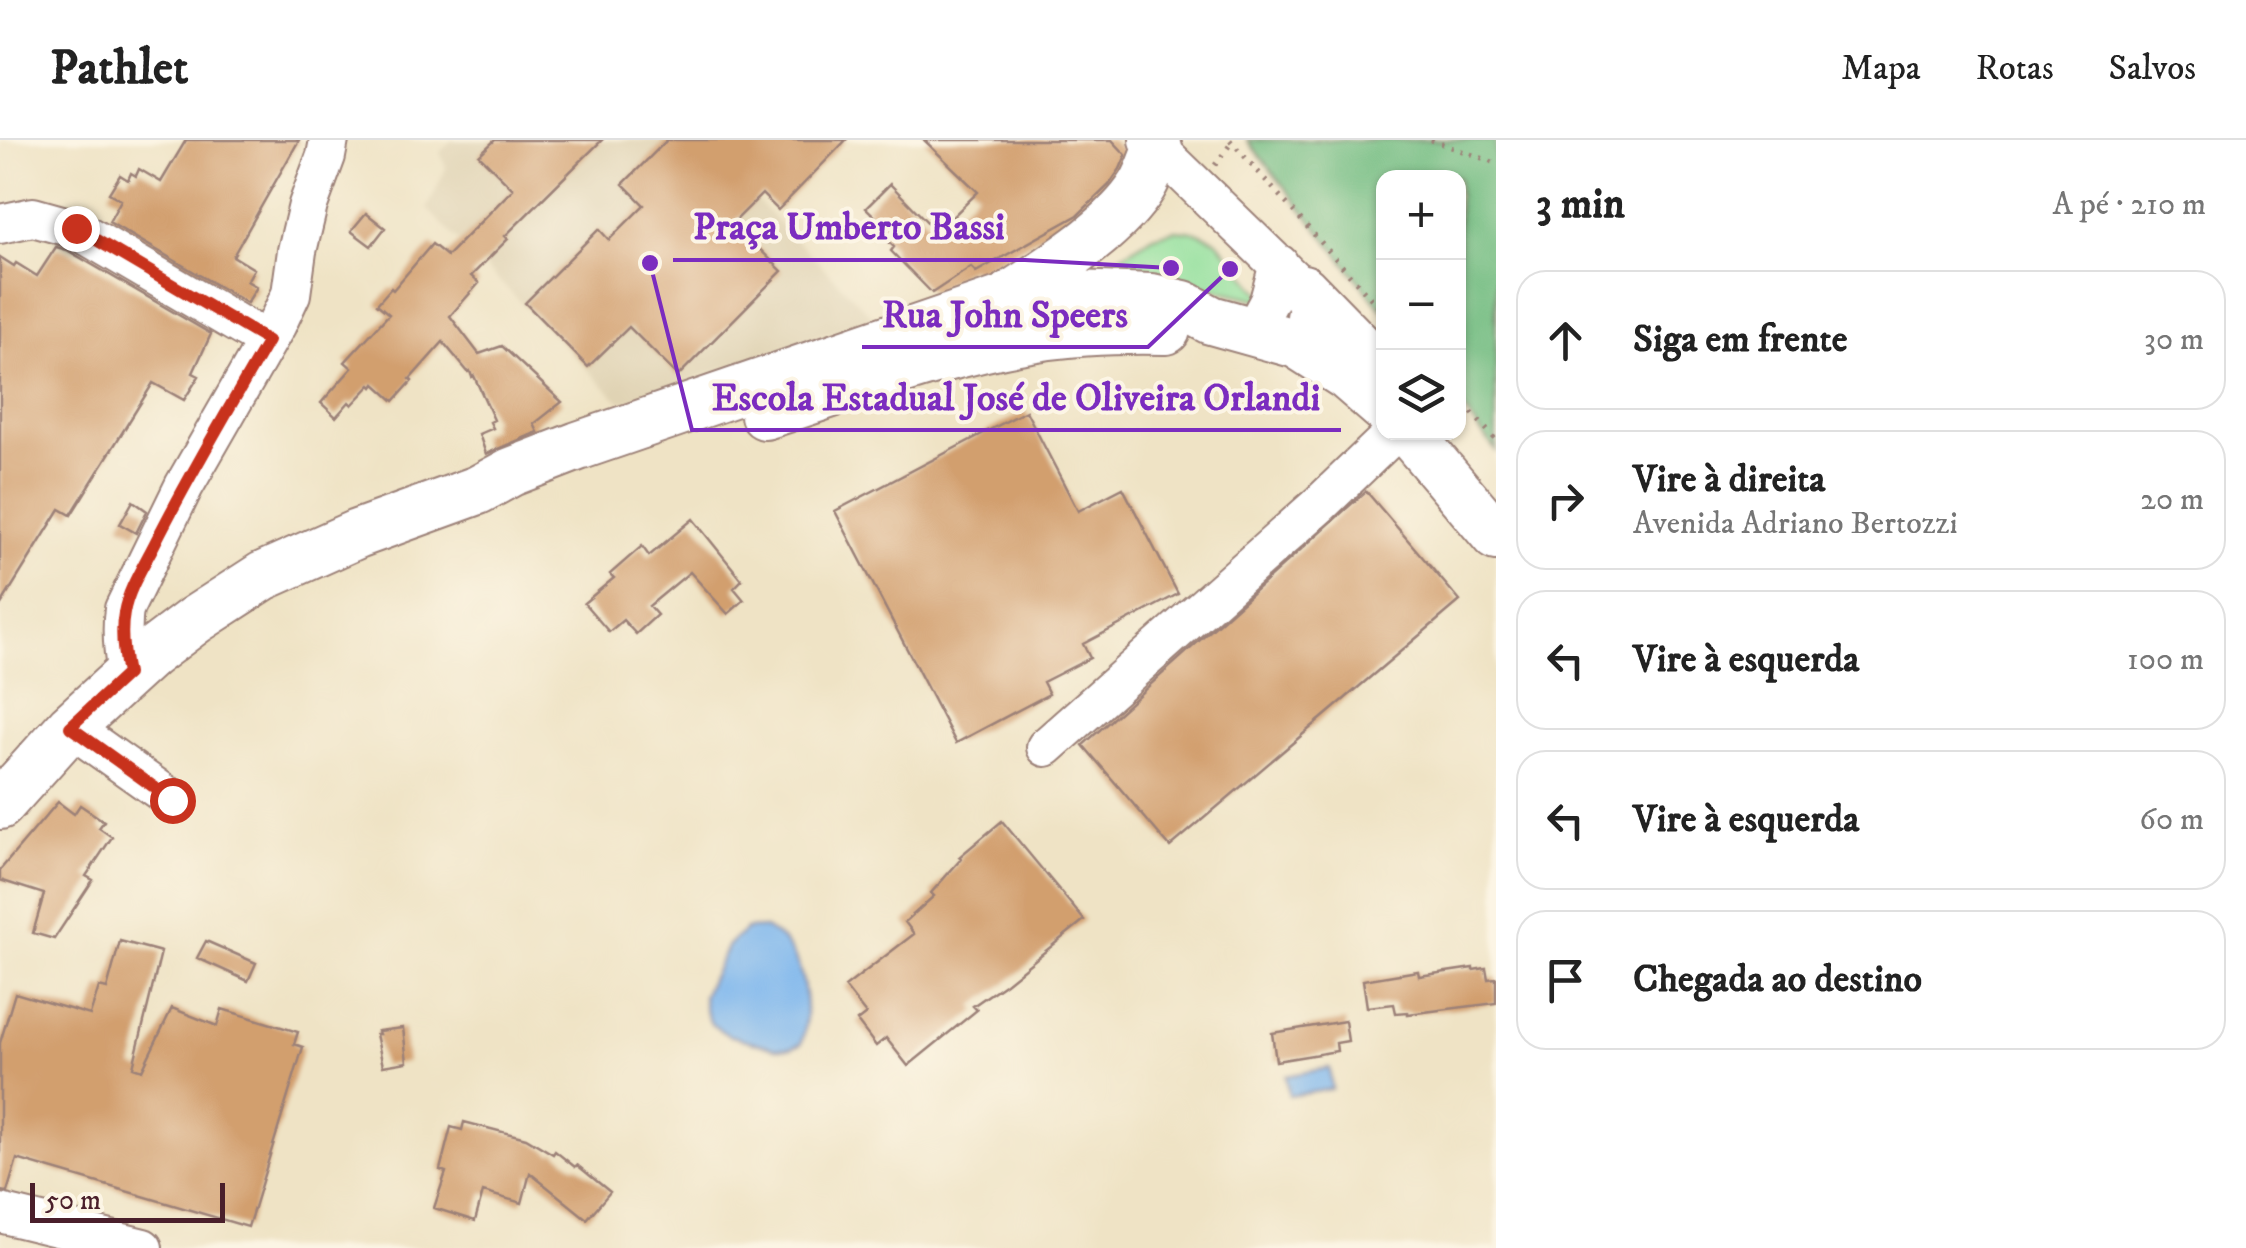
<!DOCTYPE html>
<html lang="pt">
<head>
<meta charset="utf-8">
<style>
	body { margin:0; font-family:"IM FELL DW Pica",serif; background:#f2f2f2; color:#222 }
	.controls { position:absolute; right:30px; top:30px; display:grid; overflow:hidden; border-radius:20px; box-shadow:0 2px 8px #0004 }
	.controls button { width:90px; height:90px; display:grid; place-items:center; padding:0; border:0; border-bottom:2px solid #e0e0e0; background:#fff; color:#222; font:50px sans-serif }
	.scale { position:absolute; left:30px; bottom:25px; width:195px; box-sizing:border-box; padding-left:10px; border:5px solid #4a1f2b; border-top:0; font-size:28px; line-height:35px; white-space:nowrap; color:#4a1f2b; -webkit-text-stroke:8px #fcf5e5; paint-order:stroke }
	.stop { position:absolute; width:30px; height:30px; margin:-22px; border:8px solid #c8321e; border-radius:50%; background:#fff }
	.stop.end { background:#c8321e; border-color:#fff; box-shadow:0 2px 10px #0008 }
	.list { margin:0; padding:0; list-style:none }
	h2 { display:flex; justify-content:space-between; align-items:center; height:130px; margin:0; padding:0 40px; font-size:42px }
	h2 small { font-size:32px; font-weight:400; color:#767676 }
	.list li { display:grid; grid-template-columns:65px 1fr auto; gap:30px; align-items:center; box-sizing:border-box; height:140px; margin:0 20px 20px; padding:0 20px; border:2px solid #e0e0e0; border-radius:30px }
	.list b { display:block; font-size:38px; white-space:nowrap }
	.list p { margin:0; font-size:32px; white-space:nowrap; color:#767676 }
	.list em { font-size:32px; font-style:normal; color:#767676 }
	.icon { flex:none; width:55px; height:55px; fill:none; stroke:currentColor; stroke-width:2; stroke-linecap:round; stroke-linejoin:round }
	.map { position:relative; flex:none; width:1496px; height:1108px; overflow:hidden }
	header { display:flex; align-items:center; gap:60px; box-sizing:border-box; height:140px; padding:0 50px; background:#fff; border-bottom:2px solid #e0e0e0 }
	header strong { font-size:48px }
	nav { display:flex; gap:55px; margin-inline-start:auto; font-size:35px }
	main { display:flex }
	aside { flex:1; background:#fff }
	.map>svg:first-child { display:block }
	.built { fill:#e0d3b4 }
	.green { fill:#93e09d; stroke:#6e8064; stroke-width:2.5 }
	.forest { fill:#76be84; stroke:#606e58; stroke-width:2.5 }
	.water { fill:#7db6ed; stroke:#646a8c; stroke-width:2.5 }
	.building { fill:#d29f6e }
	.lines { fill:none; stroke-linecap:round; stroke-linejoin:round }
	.minor-casing { stroke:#9c8178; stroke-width:42 }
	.major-casing { stroke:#9c8178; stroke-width:52 }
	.path { stroke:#9c8178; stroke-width:5; stroke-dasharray:2.5 8; stroke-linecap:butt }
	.minor { stroke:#fff; stroke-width:38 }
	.major { stroke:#fff; stroke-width:48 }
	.route { stroke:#c8321e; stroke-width:12 }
	.leader { fill:none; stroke:#7b2cbf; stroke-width:4 }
	.callout-dot { fill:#7b2cbf; stroke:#fcf5e5; stroke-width:4 }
	.callout-label { font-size:38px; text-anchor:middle; font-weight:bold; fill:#7b2cbf; stroke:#fcf5e5; stroke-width:8; stroke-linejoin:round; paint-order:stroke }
</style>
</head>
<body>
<header>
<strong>Pathlet</strong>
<nav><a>Mapa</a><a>Rotas</a><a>Salvos</a></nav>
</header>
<main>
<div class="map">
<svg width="1496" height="1108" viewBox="0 0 1496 1108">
	<rect width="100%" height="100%" fill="#fcf5e5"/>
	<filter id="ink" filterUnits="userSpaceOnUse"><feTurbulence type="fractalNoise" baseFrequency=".01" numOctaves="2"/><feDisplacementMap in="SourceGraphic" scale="20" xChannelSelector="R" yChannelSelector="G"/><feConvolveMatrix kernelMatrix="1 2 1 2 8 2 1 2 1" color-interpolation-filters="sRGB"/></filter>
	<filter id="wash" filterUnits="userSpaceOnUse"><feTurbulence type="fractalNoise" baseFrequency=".0048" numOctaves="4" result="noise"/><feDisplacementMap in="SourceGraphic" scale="40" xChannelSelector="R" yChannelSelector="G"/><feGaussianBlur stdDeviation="2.25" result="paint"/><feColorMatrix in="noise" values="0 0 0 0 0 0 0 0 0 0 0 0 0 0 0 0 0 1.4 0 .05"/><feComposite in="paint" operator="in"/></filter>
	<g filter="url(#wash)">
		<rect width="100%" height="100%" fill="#efe3c5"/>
		<path class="built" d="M452 0H696L874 178 621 263 427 69 446 28 440 12Z"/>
		<path class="green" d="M1175 90 1196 92 1216 100 1268 162 1201 146 1144 137 1087 136 1154 96Z"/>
		<path class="forest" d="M1247 0H1496V311L1459 264 1458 38H1384L1383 171Z"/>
		<path class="water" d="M765 788C772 793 780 796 785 803 806 828 811 874 801 904L791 908H775L728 895 711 884 705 869 703 856 728 805 746 789Z
			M1329 928 1332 949 1289 956 1286 936Z"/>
		<g id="blocks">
			<path class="building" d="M186 0H299L233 116 254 129 247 141 257 147 247 163 109 82 121 60 109 53 120 35 128 40 131 33 136 36 139 29 161 42Z
				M495 0H602L505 96 508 99 471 136 479 143 450 176 479 214 502 206 562 262 534 284 538 292 486 314 479 294 493 288 490 282 494 280 474 236 472 237 470 231 468 232 443 202 410 239 412 241 394 261 375 244 373 247 371 245 352 265 349 262 336 277 321 263 352 228 345 222 389 174 377 164 391 148 393 150 432 104 447 116 513 49 479 15Z
				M667 0H846L778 70 762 54 733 83 782 131 678 236 629 187 588 227 525 163 599 89 609 100 644 65 623 44Z
				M924 0H1112L1126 15 1120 29 1109 45 1078 75 976 132 971 127 932 153 891 111 894 107 882 95 888 89 866 68 890 44 937 92 978 52Z
				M366 73 385 88 371 106 351 91Z
				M56 107 67 110 211 194 193 233 199 236 184 260 153 243 71 375 60 369 0 466V117L14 126 16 123 37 136Z
				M1026 271 1078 371 1123 348 1178 454 1083 504 1090 518 1043 542 1049 554 956 603 835 371Z
				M1366 351 1460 461 1170 707 1083 605Z
				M133 361 147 371 136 393 120 384Z
				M693 379 742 440 734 448 744 460 728 474 690 432 649 466 657 475 636 494 623 480 609 492 584 463 614 438 610 434 642 406 649 416Z
				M58 662 74 674 80 665 104 681 99 688 112 697 86 736 93 740 54 799 33 793 44 754 0 740V730Z
				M1002 681 1084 780 1006 843 973 866 977 870 908 926 886 898 876 906 857 881 866 874 845 847 914 794 905 782 934 756 931 753 961 719 959 717Z
				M120 801 161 812 133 927 142 930 172 868 217 886 222 869 298 892 294 904 303 907 248 1087 17 1019 7 1052 0 1051V903L15 853 90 875 99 847 107 849Z
				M206 801 256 823 248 841 197 818Z
				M1473 828V830L1486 828 1488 839 1496 838V863L1408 874V872L1396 873 1394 864 1367 867 1363 840 1418 831 1419 836Z
				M1345 881 1348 901 1336 903 1337 911 1276 921 1272 893Z
				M403 888 407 922 383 926 376 894H379L378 891Z
				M464 982 526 998 553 1014 555 1011 575 1027 577 1025 610 1052 587 1079 530 1033 522 1063 483 1052 475 1081 434 1068 446 1032 440 1030 451 987 462 990Z"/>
		</g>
	</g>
	<g filter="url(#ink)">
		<use href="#blocks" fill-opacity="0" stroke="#9c8178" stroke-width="2.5"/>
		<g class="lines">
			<g class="minor-casing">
				<path id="minor" d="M1149 0 1303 149 1308 170 1306 177
					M0 84 33 77 76 89 267 201
					M1253 191 1269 161 1279 124
					M127 534C123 512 121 491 124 469L184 346 277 184 291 154 297 111 308 65 326 16 329 0
					M70 587 173 660
					M1046 607 1321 363 1395 292
					M0 1073 143 1108"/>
			</g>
			<g class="major-casing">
				<path id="major" d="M1303 149 1384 232
					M1007 158C1050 129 1114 91 1142 46 1149 35 1153 21 1158 9
					M765 275C853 247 945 211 1036 197 1080 190 1122 189 1166 190
					M1408 292 1496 396
					M0 665 70 587 150 514 195 480 263 436 357 394 478 350 511 332 578 306 1003 160 1075 155 1151 158 1183 165 1211 180 1297 204 1347 236 1384 268"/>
			</g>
			<path class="path" d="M1230 0 1384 173
				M1431 0 1496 23
				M1215 25 1232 2
				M1458 257 1496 300"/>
			<use href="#minor" class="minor"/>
			<use href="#major" class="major"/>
		</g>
	</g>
	<g class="lines" filter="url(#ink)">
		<path class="route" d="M76 88 268 201C229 268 190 334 155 403 144 425 128 449 124 473 120 493 123 514 127 534L70 587 172 660"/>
	</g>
	<path class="leader" d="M1171 128L1025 120H673M1230 129L1148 207H862M650 123L692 290H1341"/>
	<g class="callout-dot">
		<circle cx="1171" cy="128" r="10"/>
		<circle cx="1230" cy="129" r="10"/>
		<circle cx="650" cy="123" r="10"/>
	</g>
	<g class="callout-label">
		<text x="849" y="99">Praça Umberto Bassi</text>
		<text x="1005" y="187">Rua John Speers</text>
		<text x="1016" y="270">Escola Estadual José de Oliveira Orlandi</text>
	</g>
</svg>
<div class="controls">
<button>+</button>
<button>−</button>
<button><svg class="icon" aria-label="layers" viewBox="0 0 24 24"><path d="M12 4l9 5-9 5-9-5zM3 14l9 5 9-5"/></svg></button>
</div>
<div class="scale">50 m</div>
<div class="stop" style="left:172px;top:660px"></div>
<div class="stop end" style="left:76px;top:88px"></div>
</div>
<aside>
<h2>3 min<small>A pé · 210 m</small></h2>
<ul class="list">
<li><svg class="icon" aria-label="ahead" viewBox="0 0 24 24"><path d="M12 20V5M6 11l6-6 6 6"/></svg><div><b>Siga em frente</b></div><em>30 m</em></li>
<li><svg class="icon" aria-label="right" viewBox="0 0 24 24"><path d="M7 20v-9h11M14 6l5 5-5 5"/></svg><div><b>Vire à direita</b><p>Avenida Adriano Bertozzi</p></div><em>20 m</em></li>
<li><svg class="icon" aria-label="left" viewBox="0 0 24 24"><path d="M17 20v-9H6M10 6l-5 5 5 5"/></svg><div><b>Vire à esquerda</b></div><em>100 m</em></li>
<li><svg class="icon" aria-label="left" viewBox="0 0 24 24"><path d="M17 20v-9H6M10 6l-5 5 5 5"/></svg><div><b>Vire à esquerda</b></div><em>60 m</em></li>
<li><svg class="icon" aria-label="arrive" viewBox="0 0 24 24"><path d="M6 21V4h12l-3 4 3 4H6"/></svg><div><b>Chegada ao destino</b></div></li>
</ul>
</aside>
</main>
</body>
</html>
